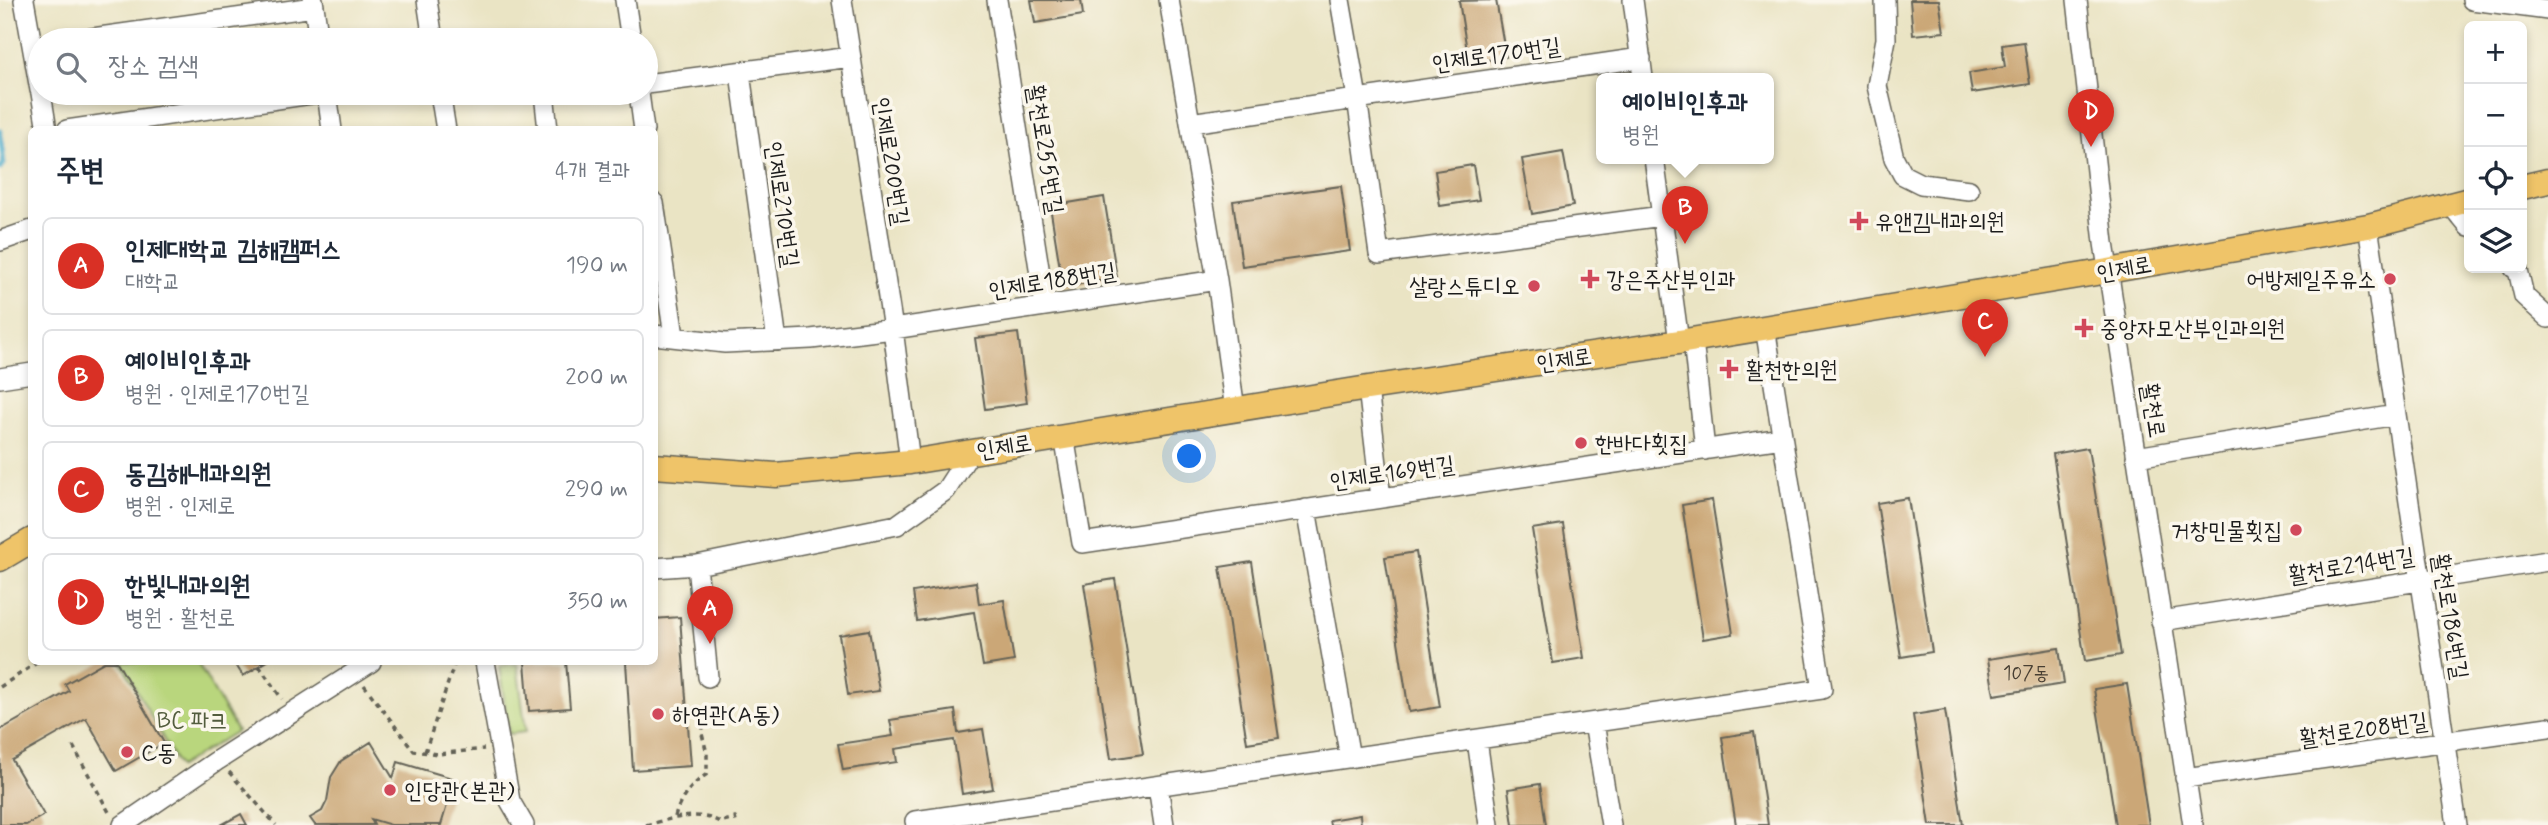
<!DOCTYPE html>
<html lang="ko">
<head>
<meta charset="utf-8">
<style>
	body { margin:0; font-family:Mynerve,"Poor Story",sans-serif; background:#f2f2f3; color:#1f2937 }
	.controls { position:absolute; right:21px; top:21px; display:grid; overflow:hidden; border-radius:10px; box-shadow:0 4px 10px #0003 }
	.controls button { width:63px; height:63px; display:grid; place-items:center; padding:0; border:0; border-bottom:2px solid #e0e1e3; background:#fff; color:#1f2937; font:35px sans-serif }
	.you { position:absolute; left:1190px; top:457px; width:24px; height:24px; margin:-18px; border:5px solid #fff; border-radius:50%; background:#1a73e8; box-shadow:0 0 0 10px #1a73e833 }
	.badge { display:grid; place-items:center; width:46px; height:46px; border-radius:50%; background:#d93025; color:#fff; font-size:23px; font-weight:700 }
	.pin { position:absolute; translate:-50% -58px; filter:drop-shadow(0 2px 4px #0008) }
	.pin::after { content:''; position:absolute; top:37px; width:24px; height:21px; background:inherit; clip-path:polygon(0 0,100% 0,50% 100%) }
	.popup { position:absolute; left:1596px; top:73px; width:178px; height:91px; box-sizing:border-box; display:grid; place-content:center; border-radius:10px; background:#fff; filter:drop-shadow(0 2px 5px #0005); font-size:23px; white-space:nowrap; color:#747a83 }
	.popup b { font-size:26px; color:#1f2937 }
	.popup::after { content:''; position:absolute; left:50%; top:100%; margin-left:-14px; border:14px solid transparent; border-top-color:#fff }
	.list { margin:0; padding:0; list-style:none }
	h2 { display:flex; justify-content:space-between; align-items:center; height:91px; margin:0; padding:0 28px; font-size:30px }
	h2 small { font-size:23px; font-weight:400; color:#747a83 }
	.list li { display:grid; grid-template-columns:46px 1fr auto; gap:21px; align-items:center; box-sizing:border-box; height:98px; margin:0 14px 14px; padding:0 14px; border:2px solid #e0e1e3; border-radius:10px }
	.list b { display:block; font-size:26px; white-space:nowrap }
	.list p { margin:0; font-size:23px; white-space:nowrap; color:#747a83 }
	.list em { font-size:23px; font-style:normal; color:#747a83 }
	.icon { flex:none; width:38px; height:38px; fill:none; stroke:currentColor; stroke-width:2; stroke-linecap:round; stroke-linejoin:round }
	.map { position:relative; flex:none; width:2548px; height:825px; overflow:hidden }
	.search { position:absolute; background:#fff; box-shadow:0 4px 10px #0003; left:28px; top:28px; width:630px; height:77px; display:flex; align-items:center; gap:18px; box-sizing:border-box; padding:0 24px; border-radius:38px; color:#747a83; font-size:26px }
	.panel { position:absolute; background:#fff; box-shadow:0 4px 10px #0003; left:28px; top:126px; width:630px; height:539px; border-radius:10px }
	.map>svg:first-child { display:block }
	.green { fill:#b9d67d; stroke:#6a794c; stroke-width:2 }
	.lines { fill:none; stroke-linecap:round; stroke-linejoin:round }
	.stream { stroke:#4daccb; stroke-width:5 }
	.building { fill:#cba777 }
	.minor-casing { stroke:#646257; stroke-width:22 }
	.major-casing { stroke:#646257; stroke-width:27 }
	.path { stroke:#646257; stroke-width:3.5; stroke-dasharray:5 5; stroke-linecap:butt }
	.minor { stroke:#fff; stroke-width:19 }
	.major { stroke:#efc469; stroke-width:24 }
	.poi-dot { fill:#d1495b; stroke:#fbf7ec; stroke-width:2.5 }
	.labels { text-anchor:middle; stroke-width:7; stroke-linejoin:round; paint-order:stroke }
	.number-label { font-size:19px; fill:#483f33 }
	.street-label { font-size:23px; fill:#1c1c1c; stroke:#fbf7ec }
	.poi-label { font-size:23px; fill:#1c1c1c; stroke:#fbf7ec; text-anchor:start }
	.park-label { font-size:23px; fill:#535d3e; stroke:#fbf7ec }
</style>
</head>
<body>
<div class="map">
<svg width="2548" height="825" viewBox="0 0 2548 825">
	<rect width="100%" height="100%" fill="#fbf7ec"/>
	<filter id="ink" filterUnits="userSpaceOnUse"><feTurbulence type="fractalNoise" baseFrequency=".0143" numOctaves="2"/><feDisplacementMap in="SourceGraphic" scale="14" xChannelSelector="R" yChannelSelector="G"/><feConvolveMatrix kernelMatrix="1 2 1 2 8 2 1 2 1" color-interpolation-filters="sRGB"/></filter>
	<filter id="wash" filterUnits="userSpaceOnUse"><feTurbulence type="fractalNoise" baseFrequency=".00686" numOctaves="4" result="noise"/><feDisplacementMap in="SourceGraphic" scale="28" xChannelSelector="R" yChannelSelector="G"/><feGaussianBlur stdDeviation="1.57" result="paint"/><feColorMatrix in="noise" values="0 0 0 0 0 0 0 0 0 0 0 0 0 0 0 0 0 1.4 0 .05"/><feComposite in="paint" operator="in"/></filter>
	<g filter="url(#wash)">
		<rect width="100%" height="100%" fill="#eae4c4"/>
		<path class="green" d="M121 662H197L237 731 179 767Z
			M517 664 526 732 509 734 499 666Z"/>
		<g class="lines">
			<path class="stream" d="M0 130 4 164 0 168"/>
		</g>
		<g id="blocks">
			<path class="building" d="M1031 0H1081L1083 15 1035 23Z
				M1496 0 1506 57 1469 63 1459 1Z
				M1910 0H1939L1944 32 1913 35Z
				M2024 42 2030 84 1972 93 1969 73 2005 67 2002 45Z
				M1563 152 1573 206 1532 214 1522 159Z
				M1473 165 1479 200 1440 206 1435 171Z
				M1341 186 1350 251 1242 266 1233 201Z
				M1104 197 1117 278 1063 287 1050 206Z
				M1018 333 1027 403 985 409 975 338Z
				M2088 448 2121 655 2085 661 2053 454Z
				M1908 498 1932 652 1901 657 1877 503Z
				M1712 500 1733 634 1703 639 1682 505Z
				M1563 524 1584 658 1553 663 1532 529Z
				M1416 552 1440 707 1409 712 1385 557Z
				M1252 562 1279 738 1247 743 1220 567Z
				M1115 579 1143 754 1111 759 1084 584Z
				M976 582 979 604 1004 600 1014 661 983 666 974 612 917 621 913 592Z
				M680 617 691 766 633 770 626 662H654V619Z
				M869 630 879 691 848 695 839 635Z
				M2059 648 2064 684 1994 695 1988 659Z
				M104 662H117L164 743 116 771 86 718 12 760 44 815 26 825H0V730L69 691 65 684Z
				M234 662H266L243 676Z
				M525 662H566L570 708 529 711Z
				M2127 684 2149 825H2116L2094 689Z
				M955 710 958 733 983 729 993 789 962 794 954 740 895 749 897 762 843 770 838 744 893 736 890 720Z
				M1945 710 1963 825H1930L1913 715Z
				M1754 732 1768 825H1736L1722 737Z
				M371 742 393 778 398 762 455 779 441 825H391L371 819 374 825H315L310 818 322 811 327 801 331 777 341 761Z
				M1540 784 1546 825H1513L1508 789Z
				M241 814 247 825H221Z
				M1360 815 1361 825H1330L1329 820Z"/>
		</g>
	</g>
	<g filter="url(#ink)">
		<use href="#blocks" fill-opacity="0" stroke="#646257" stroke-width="2"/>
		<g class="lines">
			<g class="minor-casing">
				<path id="minor" d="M24 0 40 90
					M313 0 319 40
					M427 0 433 40
					M625 0 631 40
					M842 0 893 329 910 462
					M997 0 1045 306
					M1169 0 1217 280 1235 410
					M1340 0 1357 98 1379 254 1662 216
					M1633 0 1643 78
					M1885 0 1886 39 1877 86 1894 158 1903 175 1921 184 1969 190
					M2077 0 2104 243 2193 825
					M2472 0 2548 10
					M78 40 314 7
					M740 73 777 341
					M646 84 851 57
					M41 93 47 130
					M327 93 332 130
					M440 93 446 130
					M544 93 548 130
					M639 93 644 130
					M1190 123 1641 58
					M67 130 318 93
					M1654 158 1679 342
					M654 203 674 336
					M2451 205 2469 227
					M2368 226 2457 825
					M0 241 32 230
					M2514 268 2518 270 2524 296 2548 318
					M654 335 725 343 811 339 893 329 1217 280
					M1693 340 1705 450
					M0 378 32 373
					M1368 388 1381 498
					M1064 436 1082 543 1782 438
					M2136 457 2396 415
					M1306 509 1350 758
					M697 565 708 677
					M654 568 697 565 897 525 946 490 971 451
					M2161 621 2548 561
					M485 662 510 801 524 825
					M1594 723 1611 825
					M1477 740 1489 825
					M2185 778 2548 727
					M1158 786 1164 825
					M915 821 1822 689 1765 327
					M123 825 218 760 371 662"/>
			</g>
			<g class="major-casing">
				<path id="major" d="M2522 187 2548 181
					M654 466 776 475 910 462 1368 388 1679 342 2108 271 2368 226 2469 200
					M0 559 32 540"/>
			</g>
			<path class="path" d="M259 666 282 699
				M364 685 414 751 438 754 484 749
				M0 687 38 662
				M73 746 110 814
				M425 752 455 662
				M229 772 276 825
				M675 817C680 798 691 785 707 774V753L702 734 703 727 710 714
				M646 825C670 819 698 810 720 822L735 818 737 825"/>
			<use href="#minor" class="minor"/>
			<use href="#major" class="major"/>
		</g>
	</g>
	<g class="poi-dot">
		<path d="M1855.5 210.5h7v7h7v7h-7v7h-7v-7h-7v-7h7z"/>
		<path d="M1586.5 268.5h7v7h7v7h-7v7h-7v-7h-7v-7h7z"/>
		<circle cx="2390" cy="279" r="7"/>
		<circle cx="1534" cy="286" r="7"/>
		<path d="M2080.5 317.5h7v7h7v7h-7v7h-7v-7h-7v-7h7z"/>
		<path d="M1725.5 358.5h7v7h7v7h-7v7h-7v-7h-7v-7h7z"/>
		<circle cx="1581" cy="443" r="7"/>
		<circle cx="2296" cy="530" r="7"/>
		<circle cx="658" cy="714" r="7"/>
		<circle cx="127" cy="752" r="7"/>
		<circle cx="390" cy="790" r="7"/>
	</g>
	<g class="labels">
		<g class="number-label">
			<text x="2026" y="679">107동</text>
		</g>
		<g class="street-label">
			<text transform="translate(1496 54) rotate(-8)" y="8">인제로170번길</text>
			<text transform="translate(1046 149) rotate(81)" y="8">활천로255번길</text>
			<text transform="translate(892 161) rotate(81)" y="8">인제로200번길</text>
			<text transform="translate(783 204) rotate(82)" y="8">인제로210번길</text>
			<text transform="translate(2124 268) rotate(-10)" y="8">인제로</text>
			<text transform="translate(1052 280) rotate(-9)" y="8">인제로188번길</text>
			<text transform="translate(1564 359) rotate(-8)" y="8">인제로</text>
			<text transform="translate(2154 410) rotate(81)" y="8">활천로</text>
			<text transform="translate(1004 446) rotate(-9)" y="8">인제로</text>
			<text transform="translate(1392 472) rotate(-8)" y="8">인제로169번길</text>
			<text transform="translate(2351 565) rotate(-9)" y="8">활천로214번길</text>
			<text transform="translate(2451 616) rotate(81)" y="8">활천로186번길</text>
			<text transform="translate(2363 729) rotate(-8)" y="8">활천로208번길</text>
		</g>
		<g class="poi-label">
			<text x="1875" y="229">유앤김내과의원</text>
			<text x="1606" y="287">강은주산부인과</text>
			<text x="2376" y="287" text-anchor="end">어방제일주유소</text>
			<text x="1520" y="294" text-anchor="end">살랑스튜디오</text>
			<text x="2100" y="336">중앙자모산부인과의원</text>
			<text x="1745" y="377">활천한의원</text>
			<text x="1595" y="451">한바다횟집</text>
			<text x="2282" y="538" text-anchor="end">거창민물횟집</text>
			<text x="672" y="722">하연관(A동)</text>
			<text x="141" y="760">C동</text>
			<text x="404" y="798">인당관(본관)</text>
		</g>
		<g class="park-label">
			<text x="192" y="728">BC 파크</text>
		</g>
	</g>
</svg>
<div class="controls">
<button>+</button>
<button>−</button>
<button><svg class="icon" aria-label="locate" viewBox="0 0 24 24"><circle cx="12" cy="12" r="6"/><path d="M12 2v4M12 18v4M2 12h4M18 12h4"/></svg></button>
<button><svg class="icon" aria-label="layers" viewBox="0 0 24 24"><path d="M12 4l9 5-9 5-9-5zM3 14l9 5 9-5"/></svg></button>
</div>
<div class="you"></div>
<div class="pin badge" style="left:710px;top:644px">A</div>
<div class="pin badge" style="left:1685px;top:244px">B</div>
<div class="popup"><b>예이비인후과</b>병원</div>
<div class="pin badge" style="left:1985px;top:357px">C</div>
<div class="pin badge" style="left:2091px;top:147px">D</div>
<div class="search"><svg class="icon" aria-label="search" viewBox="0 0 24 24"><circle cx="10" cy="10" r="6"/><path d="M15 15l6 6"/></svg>장소 검색</div>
<section class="panel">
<h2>주변<small>4개 결과</small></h2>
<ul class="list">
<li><span class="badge">A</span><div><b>인제대학교 김해캠퍼스</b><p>대학교</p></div><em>190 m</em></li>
<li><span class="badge">B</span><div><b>예이비인후과</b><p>병원 · 인제로170번길</p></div><em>200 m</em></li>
<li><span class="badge">C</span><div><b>동김해내과의원</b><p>병원 · 인제로</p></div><em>290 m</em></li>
<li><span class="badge">D</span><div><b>한빛내과의원</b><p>병원 · 활천로</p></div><em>350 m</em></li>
</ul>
</section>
</div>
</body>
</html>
